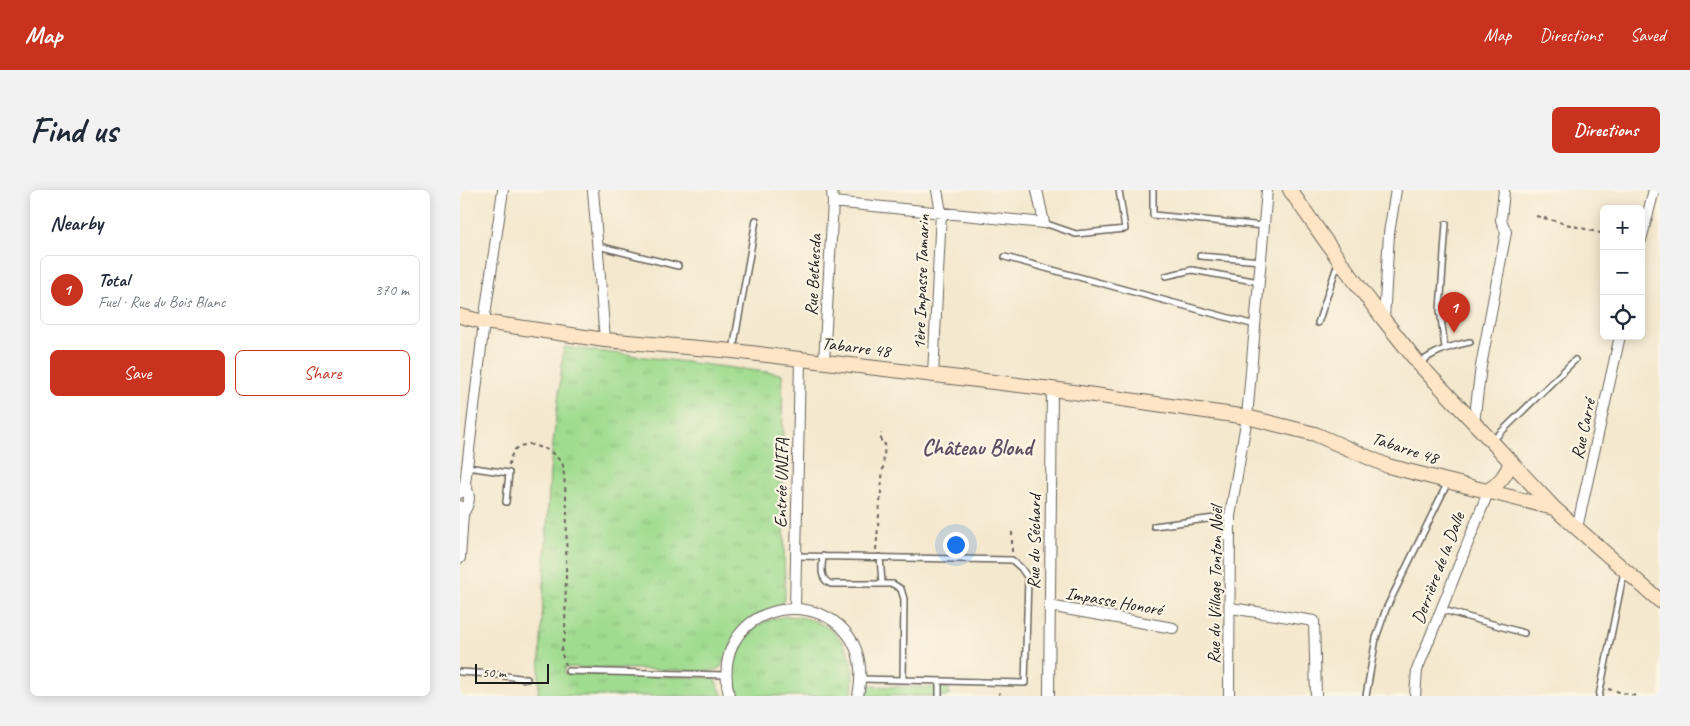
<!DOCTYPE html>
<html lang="en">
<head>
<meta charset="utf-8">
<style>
	body { margin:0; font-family:Caveat,sans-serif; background:#f2f2f3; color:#1f2937 }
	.controls { position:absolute; right:15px; top:15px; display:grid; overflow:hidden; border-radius:8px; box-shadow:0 2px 12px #0003 }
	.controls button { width:45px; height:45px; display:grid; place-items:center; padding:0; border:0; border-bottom:1px solid #e0e1e3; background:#fff; color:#1f2937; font:25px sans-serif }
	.scale { position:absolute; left:15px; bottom:12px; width:74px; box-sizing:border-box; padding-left:5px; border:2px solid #1c1c1c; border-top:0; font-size:14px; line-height:18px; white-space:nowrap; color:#1c1c1c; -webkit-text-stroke:4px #fcf5e5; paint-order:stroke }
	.you { position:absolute; left:495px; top:354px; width:18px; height:18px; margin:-12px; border:4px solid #fff; border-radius:50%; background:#1a73e8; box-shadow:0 0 0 8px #1a73e833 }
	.badge { display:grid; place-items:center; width:32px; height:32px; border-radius:50%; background:#c8321e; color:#fff; font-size:16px; font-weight:700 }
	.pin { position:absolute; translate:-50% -41px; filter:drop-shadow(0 1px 2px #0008) }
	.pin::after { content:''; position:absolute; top:26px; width:18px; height:15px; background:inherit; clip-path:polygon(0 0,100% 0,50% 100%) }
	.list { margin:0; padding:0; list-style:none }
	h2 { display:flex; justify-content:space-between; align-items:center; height:65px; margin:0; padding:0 20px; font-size:21px }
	h2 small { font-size:16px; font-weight:400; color:#747a83 }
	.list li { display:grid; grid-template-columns:32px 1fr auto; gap:15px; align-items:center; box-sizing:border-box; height:70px; margin:0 10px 10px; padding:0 10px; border:1px solid #e0e1e3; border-radius:8px }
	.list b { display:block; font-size:19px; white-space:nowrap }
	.list p { margin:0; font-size:16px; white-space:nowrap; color:#747a83 }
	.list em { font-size:16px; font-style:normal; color:#747a83 }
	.actions { display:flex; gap:10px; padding:15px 20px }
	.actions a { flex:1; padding:11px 0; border:1px solid #c8321e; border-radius:8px; text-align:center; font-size:18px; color:#c8321e }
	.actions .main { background:#c8321e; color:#fff }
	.icon { flex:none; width:28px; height:28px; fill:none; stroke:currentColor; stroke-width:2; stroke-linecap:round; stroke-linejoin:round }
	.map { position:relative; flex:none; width:1200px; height:506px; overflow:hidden; border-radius:8px }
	header { display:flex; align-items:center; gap:30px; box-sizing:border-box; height:70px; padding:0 25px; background:#c8321e; color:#fff }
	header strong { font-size:24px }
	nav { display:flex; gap:28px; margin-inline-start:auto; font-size:18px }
	.intro { display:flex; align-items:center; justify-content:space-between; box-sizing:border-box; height:120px; padding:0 30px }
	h1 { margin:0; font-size:35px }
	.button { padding:12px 22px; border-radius:8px; background:#c8321e; color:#fff; font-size:18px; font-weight:700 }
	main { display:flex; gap:30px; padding:0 30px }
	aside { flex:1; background:#fff; border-radius:8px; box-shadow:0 2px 12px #0003 }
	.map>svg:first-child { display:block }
	.grass { fill:url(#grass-tufts); stroke:#5e7c56 }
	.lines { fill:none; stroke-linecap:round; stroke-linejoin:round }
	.lane-casing { stroke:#68635a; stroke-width:8 }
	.street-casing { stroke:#68635a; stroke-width:12 }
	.secondary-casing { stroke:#68635a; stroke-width:16 }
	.path { stroke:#68635a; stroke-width:2; stroke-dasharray:4 4; stroke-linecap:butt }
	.lane { stroke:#fff; stroke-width:5 }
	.street { stroke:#fff; stroke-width:10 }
	.secondary { stroke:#fde5c5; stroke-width:14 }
	.labels { text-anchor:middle; stroke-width:4.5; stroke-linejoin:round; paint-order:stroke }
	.street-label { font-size:18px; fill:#1c1c1c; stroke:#fcf5e5 }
	.district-label { font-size:22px; font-weight:bold; fill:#5e4e64; stroke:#fcf5e5 }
</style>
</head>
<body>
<header>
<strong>Map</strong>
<nav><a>Map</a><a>Directions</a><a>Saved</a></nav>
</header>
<div class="intro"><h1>Find us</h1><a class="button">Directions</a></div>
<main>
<aside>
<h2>Nearby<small></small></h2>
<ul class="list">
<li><span class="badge">1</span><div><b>Total</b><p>Fuel · Rue du Bois Blanc</p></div><em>370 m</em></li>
</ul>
<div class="actions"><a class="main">Save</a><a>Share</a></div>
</aside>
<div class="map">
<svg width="1200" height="506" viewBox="0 0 1200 506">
	<defs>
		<pattern id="grass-tufts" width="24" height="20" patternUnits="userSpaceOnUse" patternTransform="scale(1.25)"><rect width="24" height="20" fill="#a0dc90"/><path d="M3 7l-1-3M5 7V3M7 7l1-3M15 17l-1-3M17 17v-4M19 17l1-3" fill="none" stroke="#89bc7c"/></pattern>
	</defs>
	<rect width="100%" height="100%" fill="#fcf5e5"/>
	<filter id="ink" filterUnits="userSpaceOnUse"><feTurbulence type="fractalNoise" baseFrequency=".02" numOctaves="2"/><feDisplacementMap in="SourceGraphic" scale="10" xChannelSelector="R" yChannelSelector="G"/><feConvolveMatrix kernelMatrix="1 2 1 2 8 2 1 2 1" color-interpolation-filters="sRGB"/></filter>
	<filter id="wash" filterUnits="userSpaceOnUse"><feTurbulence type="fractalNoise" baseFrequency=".0096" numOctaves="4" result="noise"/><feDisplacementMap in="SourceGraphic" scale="20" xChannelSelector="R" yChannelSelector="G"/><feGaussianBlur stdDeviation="1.12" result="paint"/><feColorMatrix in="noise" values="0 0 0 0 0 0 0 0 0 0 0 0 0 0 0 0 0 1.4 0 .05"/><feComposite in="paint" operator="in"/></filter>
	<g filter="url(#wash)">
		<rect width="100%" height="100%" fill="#f4e8ce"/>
		<path class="grass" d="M104 157 322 184 325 408C316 427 306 418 293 427 276 439 272 461 261 477L252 481 105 477V484L254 488 263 506H78L90 281Z
			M327 426C373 427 401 460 391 506H273L272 471 281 451 289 443 305 431Z
			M407 496 489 498V506H401Z"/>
	</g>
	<g filter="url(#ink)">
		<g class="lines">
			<g class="lane-casing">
				<path id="lane" d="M693 0V25L804 36
					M584 33 616 44 665 39 659 0
					M138 56 218 76
					M740 66 801 71
					M545 67 795 135
					M706 86 732 80 799 92
					M858 133 878 73
					M985 158 980 120 986 34
					M273 160 296 30
					M960 173C975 161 991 156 1010 152
					M1033 250 1115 170
					M7 277 49 283 46 312
					M694 336 770 326
					M336 366 552 370 561 378 568 388 565 493 402 489
					M363 366C362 377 359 389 371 394H433L441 399 444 409 443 490
					M420 367 422 393
					M983 420 1064 443
					M108 481 265 485
					M0 482 31 484 67 489
					M479 506V491
					M906 506 916 448 926 419 988 292
					M1139 506 1164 381"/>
			</g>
			<g class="street-casing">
				<path id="street" d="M133 0 145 150
					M373 12 584 33 577 0
					M1181 50 1194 0
					M924 130 929 43 936 0
					M364 172 373 12 372 0
					M473 185 481 22 477 0
					M1014 233 1021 176 1046 42 1041 30 1044 0
					M0 303 5 294 24 132 43 0
					M0 316 3 324 0 368
					M3 324C10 312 11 307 5 294
					M1117 338 1160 146
					M589 416 713 438
					M335 418 340 170
					M771 418 854 431 856 506
					M269 506C244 391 422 389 398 506
					M589 506 592 199
					M769 506 770 326 787 227 807 0
					M955 506 957 480 1029 300"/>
			</g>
			<g class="secondary-casing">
				<path id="secondary" d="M830 0 879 70 924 130 959 174 1094 318 1200 411
					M0 126 24 132 145 150 273 161 592 199 787 227 855 244 928 276 1094 318
					M1029 300C1040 293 1047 284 1051 271"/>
			</g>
			<path class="path" d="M1076 26 1144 44
				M49 275 50 269 54 260 60 256 69 254 88 260 96 266 103 275 107 318 105 444 101 462 106 475
				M416 360 425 254 421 253V243
				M552 362V342
				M1148 499 1176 506
				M539 506 540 498"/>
			<use href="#lane" class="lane"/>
			<use href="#street" class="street"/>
			<use href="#secondary" class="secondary"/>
		</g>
	</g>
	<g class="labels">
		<g class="street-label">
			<text transform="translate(353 85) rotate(-87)" y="6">Rue Bethesda</text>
			<text transform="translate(461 92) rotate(-88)" y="6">1ère Impasse Tamarin</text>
			<text transform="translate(396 157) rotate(7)" y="6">Tabarre 48</text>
			<text transform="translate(1123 239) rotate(-78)" y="6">Rue Carré</text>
			<text transform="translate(945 258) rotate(18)" y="6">Tabarre 48</text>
			<text transform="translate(321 293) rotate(-89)" y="6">Entrée UNIFA</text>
			<text transform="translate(574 352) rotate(-89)" y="6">Rue du Séchard</text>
			<text transform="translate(978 378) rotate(-69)" y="6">Derrière de la Dalle</text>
			<text transform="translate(755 395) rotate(-89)" y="6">Rue du Village Tonton Noël</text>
			<text transform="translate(654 411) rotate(10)" y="6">Impasse Honoré</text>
		</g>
		<g class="district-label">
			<text x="517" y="265">Château Blond</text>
		</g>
	</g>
</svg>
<div class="controls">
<button>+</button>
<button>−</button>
<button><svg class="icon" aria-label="locate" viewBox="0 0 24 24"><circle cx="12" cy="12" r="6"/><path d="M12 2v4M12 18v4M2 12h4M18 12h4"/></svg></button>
</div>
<div class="scale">50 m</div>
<div class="you"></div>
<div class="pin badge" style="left:994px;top:143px">1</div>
</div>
</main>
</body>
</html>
